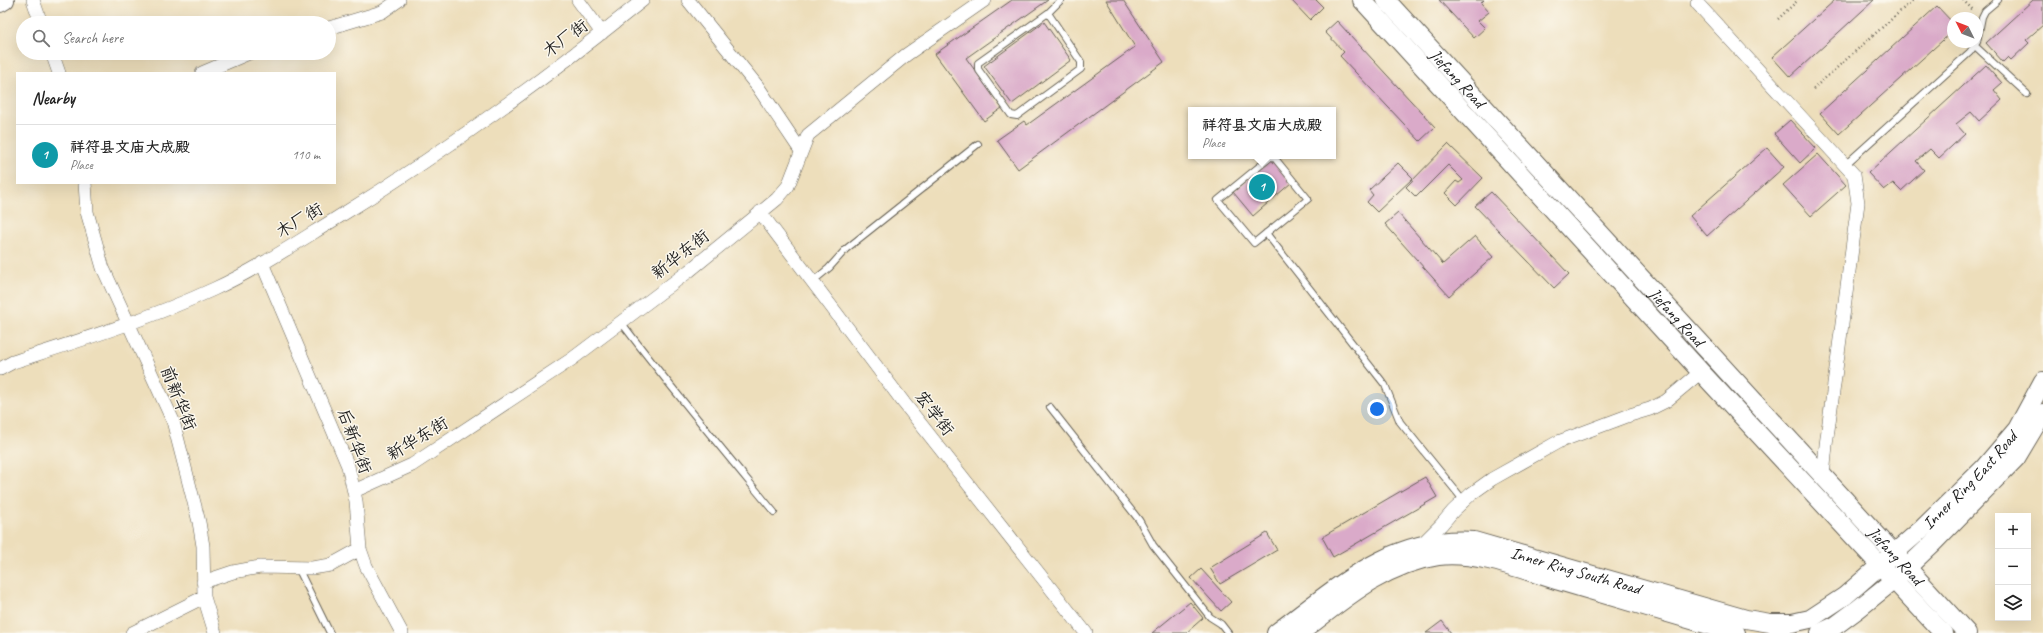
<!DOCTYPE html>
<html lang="en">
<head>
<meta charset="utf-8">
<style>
	body { margin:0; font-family:Caveat,"LXGW WenKai TC",sans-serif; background:#f6f6f6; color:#222 }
	.controls { position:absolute; right:12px; bottom:12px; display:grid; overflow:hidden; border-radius:0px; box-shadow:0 4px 16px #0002 }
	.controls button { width:36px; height:36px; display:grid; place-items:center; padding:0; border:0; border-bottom:1px solid #e0e0e0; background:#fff; color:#222; font:20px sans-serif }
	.compass { position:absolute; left:1947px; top:12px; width:36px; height:36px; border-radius:50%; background:#fff; box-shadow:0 4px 16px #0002; rotate:312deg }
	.you { position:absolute; left:1377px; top:409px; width:14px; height:14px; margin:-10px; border:3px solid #fff; border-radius:50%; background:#1a73e8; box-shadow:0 0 0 6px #1a73e833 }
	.badge { display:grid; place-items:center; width:26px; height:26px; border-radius:50%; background:#ea580c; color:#fff; font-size:13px; font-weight:700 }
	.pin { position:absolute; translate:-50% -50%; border:2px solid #fff; box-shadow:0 1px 4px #0006 }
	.popup { position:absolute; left:1188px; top:107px; width:148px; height:52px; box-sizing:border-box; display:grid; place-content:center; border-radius:0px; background:#fff; filter:drop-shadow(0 1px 3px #0005); font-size:13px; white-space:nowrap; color:#767676 }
	.popup b { font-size:15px; color:#222 }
	.popup::after { content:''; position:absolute; left:50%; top:100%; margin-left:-8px; border:8px solid transparent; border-top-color:#fff }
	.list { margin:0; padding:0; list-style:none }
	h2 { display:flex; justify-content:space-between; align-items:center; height:52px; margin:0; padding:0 16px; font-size:17px }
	h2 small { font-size:13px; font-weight:400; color:#767676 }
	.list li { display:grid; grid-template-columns:26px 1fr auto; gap:12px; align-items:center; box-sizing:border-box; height:60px; padding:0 16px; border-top:1px solid #e0e0e0 }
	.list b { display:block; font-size:15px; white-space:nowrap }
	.list p { margin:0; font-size:13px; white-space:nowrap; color:#767676 }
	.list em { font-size:13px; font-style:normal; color:#767676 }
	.icon { flex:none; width:22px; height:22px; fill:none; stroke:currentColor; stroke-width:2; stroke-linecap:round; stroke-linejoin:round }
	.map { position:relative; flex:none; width:2043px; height:633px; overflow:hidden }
	.search { position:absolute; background:#fff; box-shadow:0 4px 16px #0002; left:16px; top:16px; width:320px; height:44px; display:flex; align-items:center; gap:10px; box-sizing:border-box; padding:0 14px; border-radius:22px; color:#767676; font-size:15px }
	.panel { position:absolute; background:#fff; box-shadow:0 4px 16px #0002; left:16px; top:72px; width:320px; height:112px; border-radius:0px }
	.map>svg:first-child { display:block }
	.building { fill:#daaac9 }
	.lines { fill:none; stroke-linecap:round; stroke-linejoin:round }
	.lane-casing { stroke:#656054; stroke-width:8 }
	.street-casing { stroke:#656054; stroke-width:14 }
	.secondary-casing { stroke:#656054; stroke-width:20 }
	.path { stroke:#656054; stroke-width:2.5; stroke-dasharray:1 3; stroke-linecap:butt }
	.lane { stroke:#fff; stroke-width:6 }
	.street { stroke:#fff; stroke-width:13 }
	.secondary { stroke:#fff; stroke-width:18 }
	.labels { text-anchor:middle; stroke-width:3; stroke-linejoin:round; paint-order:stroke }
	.street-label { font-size:17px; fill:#1c1c1c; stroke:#fbf7ec }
</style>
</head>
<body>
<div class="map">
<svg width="2043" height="633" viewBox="0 0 2043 633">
	<rect width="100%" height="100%" fill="#fbf7ec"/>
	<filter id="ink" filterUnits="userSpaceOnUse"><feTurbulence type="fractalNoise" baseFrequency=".025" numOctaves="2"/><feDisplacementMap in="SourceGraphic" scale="8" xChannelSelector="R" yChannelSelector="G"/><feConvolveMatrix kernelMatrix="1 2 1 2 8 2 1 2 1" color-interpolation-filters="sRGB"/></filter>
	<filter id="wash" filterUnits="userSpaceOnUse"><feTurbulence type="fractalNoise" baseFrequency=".012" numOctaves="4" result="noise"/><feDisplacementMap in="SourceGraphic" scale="16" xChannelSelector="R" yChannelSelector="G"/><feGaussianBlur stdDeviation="0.9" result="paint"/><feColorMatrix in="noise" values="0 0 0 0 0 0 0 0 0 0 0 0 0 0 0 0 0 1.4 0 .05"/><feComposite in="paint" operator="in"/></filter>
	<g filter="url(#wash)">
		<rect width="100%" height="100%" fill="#eddebb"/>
		<g id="blocks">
			<path class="building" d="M1012 0H1048L966 58 1002 108 984 121 935 54Z
				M1106 0H1123L1164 62 1018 169 997 140 1024 121 1027 125 1135 47Z
				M1291 0H1316L1323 7 1310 20Z
				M1439 0H1484L1481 3 1489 12 1478 21 1485 28 1474 38Z
				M1835 0H1874L1790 77 1772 57Z
				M2033 0H2043V25L2026 40 2029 43 2011 60 2008 57 2003 62 1986 43Z
				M1937 6 1953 23V31L1839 134 1820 113Z
				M1337 21 1435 127 1420 141 1340 56 1344 52 1325 32Z
				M1044 22 1071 60 1012 104 984 66Z
				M1986 65 2002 83 1994 90 2002 100 1979 121 1971 112 1956 124 1965 134 1939 158 1930 149 1916 161 1924 170 1901 191 1893 183 1884 190 1868 173Z
				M1790 120 1816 148 1800 163 1774 134Z
				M1448 144 1483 178 1457 205 1445 193 1456 181 1459 183 1463 180 1448 165 1416 197 1406 187Z
				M1767 148 1784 167 1707 236 1690 216Z
				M1818 154 1846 185 1811 216 1783 185Z
				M1272 159 1291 183 1253 216 1233 192Z
				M1398 163 1413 178 1377 212 1367 202 1373 195 1369 190Z
				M1491 192 1569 274 1554 288 1475 206Z
				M1398 213 1443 264 1475 236 1493 257 1449 296 1385 224Z
				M1425 477 1437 497 1333 557 1322 537Z
				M1267 533 1277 550 1220 584 1210 568Z
				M1201 569 1231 602 1221 611 1191 578Z
				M1190 602 1203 618 1186 633H1152Z
				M1442 621 1451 633H1426Z"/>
		</g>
	</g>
	<g filter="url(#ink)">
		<use href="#blocks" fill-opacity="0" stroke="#656054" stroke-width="1"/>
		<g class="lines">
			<g class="lane-casing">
				<path id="lane" d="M1048 13 1081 62V69L1017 116 1011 115 978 69V63Z
					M1048 13 1061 0
					M1977 42 1982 17 1985 11 1998 0
					M1975 46 2027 94
					M1272 156 1218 200 1254 243 1308 199 1273 156
					M1845 165 1970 52 1977 42
					M1266 233 1385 385 1400 422 1464 501
					M812 282 829 268 846 249 978 144
					M621 322C670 387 722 449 774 512
					M1050 407 1139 520 1153 545 1210 617 1221 624 1228 633
					M298 568 330 633"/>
			</g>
			<g class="street-casing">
				<path id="street" d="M33 0 41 23
					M578 0 602 33
					M688 0 758 87 801 151
					M1697 3 1854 175 1858 203 1826 445 1823 477
					M329 28 382 12 399 0
					M52 53 59 73
					M202 73 249 53
					M85 183 87 212 103 268 173 421 199 522 203 546 204 597 215 633
					M760 212 904 403 1086 633
					M262 263 348 466 356 501 360 549 366 566 402 633
					M0 369 13 362C81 340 149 319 214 289 255 270 293 245 332 221 440 155 544 80 643 0
					M354 491 412 465 572 359 689 271 777 199 788 186 808 135 906 55 985 0
					M1422 544 1441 525 1453 511 1471 494 1492 479 1558 442 1630 415 1650 409 1666 401 1701 372
					M203 582 233 572 260 567 312 568 331 565 360 549
					M132 633 204 597"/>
			</g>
			<g class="secondary-casing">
				<g id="secondary">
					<path d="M1362 0 1701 372 1943 633"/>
					<path id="s1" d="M1386 0 1967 633"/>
					<path d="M0 3 5 0"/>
					<path id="s2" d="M1276 633C1338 587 1392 535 1474 541L1746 619 1770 623H1792L1810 619 1845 596 1923 528 1983 469 2017 429 2043 381"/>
					<path d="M1300 633C1342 601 1383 564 1438 556 1476 551 1523 570 1559 581 1618 598 1677 616 1736 633"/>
					<path d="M1820 633 1835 626 1858 609 1894 580 1933 543 2016 458 2043 413"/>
				</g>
			</g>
			<path class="path" d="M1963 0 1974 11
				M1778 19 1798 0
				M1813 89 1913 0"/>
			<use href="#lane" class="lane"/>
			<use href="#street" class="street"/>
			<use href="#secondary" class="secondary"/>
		</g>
	</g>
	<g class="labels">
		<g class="street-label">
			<text transform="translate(565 38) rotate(-36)" y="6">木厂街</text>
			<text dy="6" stroke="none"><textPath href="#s1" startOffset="106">Jiefang Road</textPath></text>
			<text transform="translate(299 220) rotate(-31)" y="6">木厂街</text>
			<text transform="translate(680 254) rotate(-38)" y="6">新华东街</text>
			<text dy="6" stroke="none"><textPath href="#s1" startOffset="430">Jiefang Road</textPath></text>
			<text transform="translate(179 398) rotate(68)" y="6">前新华街</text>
			<text transform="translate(935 413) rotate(52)" y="6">宏学街</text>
			<text transform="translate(417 438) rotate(-31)" y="6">新华东街</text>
			<text transform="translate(355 441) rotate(70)" y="6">后新华街</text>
			<text dy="6" stroke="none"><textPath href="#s2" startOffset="784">Inner Ring East Road</textPath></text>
			<text dy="6" stroke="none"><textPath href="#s1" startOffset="754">Jiefang Road</textPath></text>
			<text dy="6" stroke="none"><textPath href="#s2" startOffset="330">Inner Ring South Road</textPath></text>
		</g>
	</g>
</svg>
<div class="controls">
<button>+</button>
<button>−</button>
<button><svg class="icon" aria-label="layers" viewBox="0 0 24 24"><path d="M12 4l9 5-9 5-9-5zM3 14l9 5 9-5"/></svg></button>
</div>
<svg class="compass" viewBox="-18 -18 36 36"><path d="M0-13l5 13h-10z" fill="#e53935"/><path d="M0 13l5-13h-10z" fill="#767676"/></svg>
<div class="you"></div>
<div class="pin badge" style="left:1262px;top:187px;background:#0f9aa8">1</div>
<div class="popup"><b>祥符县文庙大成殿</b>Place</div>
<div class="search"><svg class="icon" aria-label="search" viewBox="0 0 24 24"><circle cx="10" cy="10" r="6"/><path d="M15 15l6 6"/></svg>Search here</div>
<section class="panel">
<h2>Nearby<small></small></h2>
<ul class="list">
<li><span class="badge" style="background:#0f9aa8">1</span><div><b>祥符县文庙大成殿</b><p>Place</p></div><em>110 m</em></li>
</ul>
</section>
</div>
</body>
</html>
